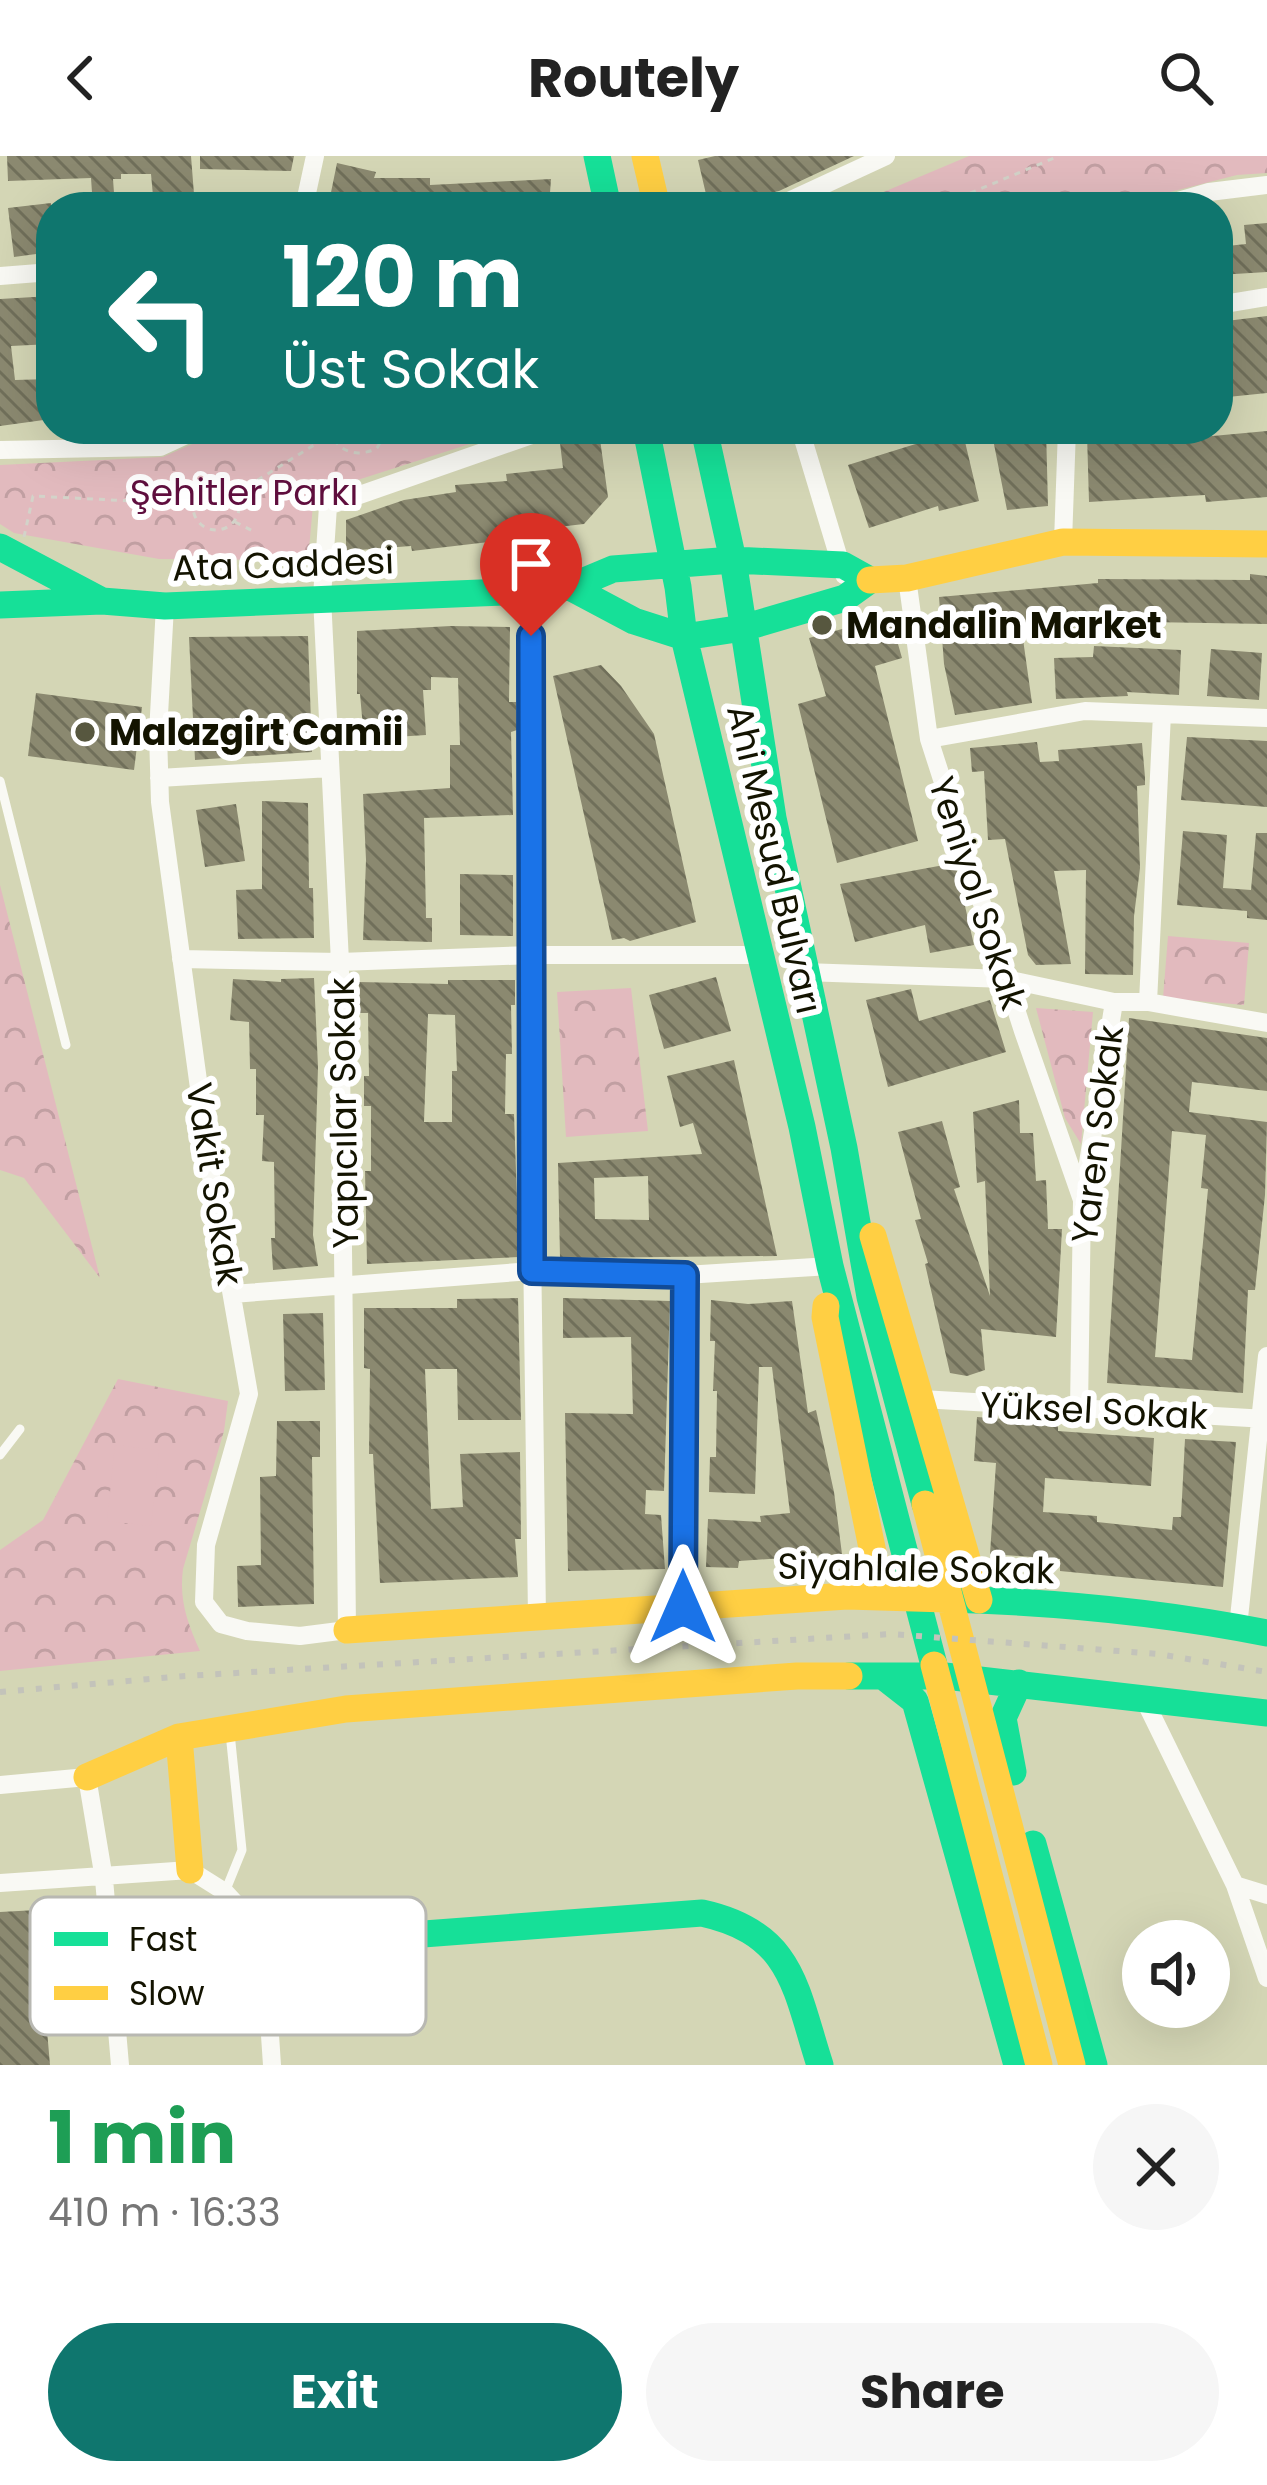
<!DOCTYPE html>
<html lang="en">
<head>
<meta charset="utf-8">
<style>
  :root { --surface:#fff; --page:#f6f6f6; --text:#222; --muted:#767676; --accent:#0f766e }
  body { margin:0; font-family:Poppins,sans-serif; background:var(--page); color:var(--text); height:100vh; display:flex; flex-direction:column; font-size:45px; white-space:nowrap }
  * { box-sizing:border-box; margin:0 }
  p { font-size:39px; color:var(--muted) }
  .icon { flex:none; width:66px; height:66px; fill:none; stroke:currentColor; stroke-width:2; stroke-linecap:round; stroke-linejoin:round }
  .map { position:relative; height:1909px; overflow:hidden }
  .drawer { display:flex; flex-direction:column; background:var(--surface); flex:1 }
  .drawer>* { flex:none }
  .banner { position:absolute; left:36px; top:36px; width:1197px; height:252px; border-radius:48px; box-shadow:0 12px 48px #0002; background:#0f766e; color:#fff; overflow:hidden }
  .tools { position:absolute; left:1122px; top:1764px; display:grid; gap:24px }
  .tools a { display:grid; place-items:center; width:108px; height:108px; border-radius:50%; background:var(--surface); box-shadow:0 12px 48px #0002; font-size:60px }
  .pin { position:absolute; display:grid; place-items:center; width:102px; height:102px; color:#fff; margin:-123px -51px; border-radius:50% 50% 50% 0; rotate:-45deg; box-shadow:0 0 12px #0007 }
  .pin .icon { rotate:45deg }
  .me { position:absolute; width:132px; margin:-66px; rotate:0deg; stroke-linejoin:round; filter:drop-shadow(0 0 9px #0008) }
  .turn { display:flex; align-items:center; gap:42px; height:252px; padding:0 48px; font-size:54px }
  .turn .icon { width:156px; height:156px; stroke-width:2.5 }
  .turn b { display:block; font-size:84px; line-height:102px }
  .round { display:grid; place-items:center; flex:none; width:126px; height:126px; border-radius:63px; background:var(--page) }
  .head { display:flex; align-items:center; justify-content:space-between; height:204px; padding:0 48px }
  h1 { font-size:72px; font-weight:700; line-height:90px; color:#1e9e55 }
  .button { display:flex; gap:24px; margin-top:auto; padding:24px 48px }
  .button a { flex:1; height:138px; border-radius:72px; background:var(--accent); color:#fff; font-size:48px; font-weight:700; line-height:138px; text-align:center }
  .button a+a { background:var(--page); color:var(--text) }
  header { display:flex; justify-content:space-between; align-items:center; height:156px; padding:0 48px; background:var(--surface); font-size:54px; font-weight:700 }
  .map>svg:first-child { display:block }
</style>
</head>
<body>
<header><svg class="icon" aria-label="back" viewBox="0 0 24 24"><path d="M15 5l-7 7 7 7"/></svg>Routely<svg class="icon" aria-label="search" viewBox="0 0 24 24"><circle cx="10" cy="10" r="6"/><path d="M15 15l6 6"/></svg></header>
<div class="map">
<svg width="1267" height="1909" viewBox="0 0 1267 1909">
  <defs>
    <pattern id="park-crowns" width="20" height="18" patternUnits="userSpaceOnUse" patternTransform="scale(3)"><rect width="20" height="18" fill="#e2babe"/><path d="M2 6a3 3 0 1 1 6 0M12 15a3 3 0 1 1 6 0" fill="none" stroke="#c19fa2"/></pattern>
    <pattern id="building-back-hatch" width="6" height="6" patternUnits="userSpaceOnUse" patternTransform="scale(3)"><rect width="6" height="6" fill="#8b8970"/><path d="M-1 5l2 2M0 0l6 6M5-1l2 2" fill="none" stroke="#706f5a"/></pattern>
  </defs>
  <rect width="100%" height="100%" fill="#d4d6b5"/>
  <path fill="url(#park-crowns)" d="M969,0H1267V17L1237,19L1111,51H848Z
    M226,273H516L314,338L308,404L159,403L14,377L0,368V309L163,301Z
    M0,729L100,1122L24,1022L0,1014Z
    M1168,780L1249,787L1244,849L1163,842Z
    M631,832L648,975L566,981L557,836Z
    M1036,852L1093,856L1081,988L1065,962Z
    M118,1223L228,1245L224,1275L183,1413C179,1444 187,1466 200,1495L0,1515V1394L43,1364Z"/>
  <path fill="#e2babe" d="M115,1289L159,1294L151,1370L107,1365Z"/>
  <path fill="url(#building-back-hatch)" fill-rule="evenodd" d="M7,0H191L195,51H154L151,18H121V23H113L115,51H93L91,22L8,25Z
    M200,0H294L291,15L200,13Z
    M715,0H854L779,35L709,51L698,4Z
    M337,7L376,16L374,22H430V29L551,23L549,51H328Z
    M51,47V96L14,101L8,52Z
    M1267,67V116L1218,119V91L1246,88L1244,69Z
    M51,140V188L11,190L15,224L51,223V263L0,270V143Z
    M1267,160V237L1218,242V166Z
    M952,273H962L979,345L939,355L938,350L869,372L848,309L922,286L920,281Z
    M991,273H1046L1048,350L1007,354Z
    M1179,274L1180,283L1267,275V341L1206,346L1205,339L1089,346L1087,278L1125,280Z
    M599,276L608,341L584,368L549,372L550,384L514,387V383L412,395L411,390L346,395V364L404,344L456,336L455,329L507,325L506,318L563,312L560,287Z
    M1250,418L1267,420V468L1088,465V470L1022,476L1032,547L955,559L944,508L939,441L1098,427V423L1250,424Z
    M890,460L902,502L875,510L918,685L837,707L798,548L826,540L809,482Z
    M451,470L510,471L509,546H516L517,574L511,576L513,659L424,662L426,762H432V786L363,784L366,704L363,638L450,632V589H460L458,522L431,521V534H423L426,579L364,583L360,538H357V475Z
    M308,480L312,596L195,604L189,481Z
    M1094,490L1181,494L1179,539L1127,536L1128,540L1056,543L1054,502L1093,501Z
    M1211,493L1262,497L1259,544L1207,540Z
    M601,509L621,530L654,578L696,766L630,785L624,782L612,784L553,520Z
    M36,537L142,551L134,614L28,600Z
    M1187,581L1267,585V651L1181,644Z
    M1037,586L1040,606L1059,605L1058,594L1142,587L1145,621V629L1137,630L1140,712L1134,760L1133,819L1085,818L1086,714L1054,715L1071,808L1036,809L1028,799L1005,683L988,684L984,615L972,616L970,592Z
    M262,645L308,647L309,732H313L314,782L238,783L236,734L262,733Z
    M236,648L245,705L205,711L196,654Z
    M1183,675L1227,679L1223,732L1251,734L1256,677H1267V764L1247,762V755L1177,749Z
    M955,707L974,789L930,797L925,769L855,786L840,728Z
    M460,718L513,719V780L460,779Z
    M716,821L731,875L664,893L649,839Z
    M314,822L318,911L313,1079L318,1110L273,1114L271,1082H275L274,1006L262,1005L264,959H256V913H250L249,866L230,864L233,823L281,826V823Z
    M448,824H515V849H511L512,898H506L505,958H514L519,1101L367,1108L365,1015H371V950H364V920H369L368,857H358L359,826L448,828ZM428,858L455,859L457,915H452V966H424Z
    M911,833L919,865L990,844L1006,896L888,931L866,844Z
    M1129,862L1267,882V935L1192,926L1189,956L1267,966L1265,1039L1255,1134H1248L1243,1237L1107,1227ZM1172,975L1206,979L1201,1032L1208,1033L1192,1204L1155,1201Z
    M734,904L777,1100L560,1102L558,1007L702,998L693,967L680,971L667,920ZM648,1020L649,1064L595,1063L594,1022Z
    M1019,944L1020,977H1033L1036,1025L1046,1024L1048,1073H1062L1056,1181L981,1173L985,1214L967,1220L950,1217L925,1108L928,1107L915,1064L921,1063L898,976L942,965L960,1031L954,1033L990,1140L985,1025L977,1027L973,956Z
    M518,1142L521,1264H458L457,1213H425L431,1353L463,1351L460,1298L520,1296L521,1383H515L518,1421L380,1427L373,1298H369L370,1213L364,1212V1152H457V1143Z
    M563,1142L670,1145L664,1335L646,1334L645,1358L661,1359L665,1413L568,1415L565,1257L633,1258L631,1181L563,1182Z
    M711,1144L748,1148L792,1145L808,1257L816,1254L834,1336L842,1398L739,1405L738,1412L706,1411L708,1363L761,1366L760,1360L790,1357L772,1211H759L755,1338L709,1336L710,1301H716L717,1235H713L715,1185H710Z
    M323,1157L325,1234L285,1235L283,1158Z
    M977,1261L1058,1267V1275L1154,1282L1151,1330L1045,1322L1043,1356L1097,1360V1366L1172,1374L1173,1361H1181L1185,1283L1236,1286L1223,1431L1060,1415V1403L990,1398L996,1307L974,1305Z
    M277,1265H320V1301H312L314,1448L238,1451L237,1410L261,1409L260,1321L276,1320Z
    M93,1751L101,1847L45,1851L50,1909H0V1756Z"/>
  <g fill="none" stroke-linecap="round" stroke-linejoin="round">
    <path stroke="#d3d3c9" stroke-width="3" stroke-dasharray="6 6" stroke-linecap="butt" d="M937,51L1059,0
      M329,273C336,295 356,303 377,292L388,273
      M193 351a23 23 0 1 1 46 0a23 23 0 1 1-46 0Z
      M237,337L330,279
      M235,366L255,376
      M24,381L33,340L193,348"/>
    <path stroke="#f9f9f4" stroke-width="9" d="M0,625L66,889
      M0,1299L20,1273
      M225,1736L242,1694L230,1577"/>
    <path stroke="#f9f9f4" stroke-width="18" d="M304,51L315,0
      M776,51L886,0
      M1158,51L1209,36L1267,29
      M0,120L51,116
      M1218,149L1267,141
      M800,273L844,419
      M0,294L160,291L199,273
      M1063,386L1067,273
      M907,422L929,583L1023,875L1082,1044
      M531,435L529,863L537,1461
      M165,450L158,577L160,646L211,1020L249,1238L206,1389L204,1446L221,1468L247,1475L300,1480L347,1474L340,806L322,441L328,350L549,273
      M929,583L1085,555L1267,562
      M159,622L330,612
      M181,803L340,806L532,799H760
      M804,816L1006,823L1114,846H1148L1267,867
      M1148,846L1162,558
      M232,1138L532,1115L685,1119L830,1110
      M921,1243L1267,1263
      M1079,1254L1082,1044L1114,846
      M683,1451L685,1119
      M1238,1471L1267,1200
      M1143,1541L1235,1729L1267,1822
      M0,1629L87,1621L104,1723L120,1909
      M0,1727L190,1714L225,1736L251,1764L264,1790L272,1909
      M1235,1729L1267,1739"/>
    <path stroke="#16e098" stroke-width="27" d="M597,0L608,51
      M646,273L678,431L684,481L802,971L830,1110L934,1509
      M704,273L733,404L773,662L844,992L870,1141L925,1348
      M0,391L102,445
      M570,431L634,465L684,481L743,472L845,442L870,424
      M0,449L102,445L165,450L531,435L570,431L613,413L733,404L843,409L870,424
      M947,1443C1055,1446 1161,1456 1267,1477
      M849,1520H945L1267,1557
      M883,1520L915,1545L1017,1909
      M1013,1616L1003,1562L1019,1527
      M1033,1688L1094,1909
      M264,1790L702,1757C793,1777 795,1832 820,1909"/>
    <path stroke="#ffcf43" stroke-width="27" d="M645,0L657,51
      M870,424L907,422L1063,386L1267,388
      M873,1080L979,1444
      M826,1150L825,1161L882,1441
      M925,1348L1072,1909
      M347,1474L847,1440L947,1443
      M934,1509L1039,1909
      M179,1581L190,1714
      M87,1621L179,1581L346,1553L797,1520H849"/>
    <path stroke="#c3c3ba" stroke-width="6" stroke-dasharray="6 12" stroke-linecap="butt" d="M0,1536L185,1520L891,1478L1158,1498L1267,1516"/>
  </g>
  <g fill="none" stroke-linecap="round" stroke-linejoin="round">
    <defs>
      <path id="route" d="M531,480L532,1115L685,1119L683,1451"/>
    </defs>
    <use href="#route" stroke="#114b97" stroke-width="30"/>
    <use href="#route" stroke="#1a73e8" stroke-width="21"/>
  </g>
  <g fill="#57573f" stroke="#fff" stroke-width="4.5">
    <circle cx="822" cy="469" r="12"/>
    <circle cx="85" cy="576" r="12"/>
  </g>
  <g text-anchor="middle" stroke-width="12" stroke-linejoin="round" paint-order="stroke">
    <g font-size="36" fill="#5f0e3e" stroke="#fff">
      <text x="244" y="349">Şehitler Parkı</text>
    </g>
    <g font-size="36" fill="#131300" stroke="#fff">
      <text transform="translate(283 408) rotate(-2)" y="13">Ata Caddesi</text>
      <text transform="translate(775 703) rotate(77)" y="13">Ahi Mesud Bulvarı</text>
      <text transform="translate(978 737) rotate(72)" y="13">Yeniyol Sokak</text>
      <text transform="translate(343 957) rotate(-91)" y="13">Yapıcılar Sokak</text>
      <text transform="translate(1097 978) rotate(-83)" y="13">Yaren Sokak</text>
      <text transform="translate(215 1028) rotate(81)" y="13">Vakit Sokak</text>
      <text transform="translate(1094 1254) rotate(3)" y="13">Yüksel Sokak</text>
      <text transform="translate(916 1412) rotate(1)" y="13">Siyahlale Sokak</text>
    </g>
    <g font-size="36" font-weight="bold" fill="#131300" stroke="#fff" text-anchor="start">
      <text x="846" y="482">Mandalin Market</text>
      <text x="109" y="589">Malazgirt Camii</text>
    </g>
  </g>
  <rect x="30" y="1741" width="396" height="138" rx="18" fill="#fff" stroke="#b8b8b2" stroke-width="3"/>
  <rect x="54" y="1776" width="54" height="14" fill="#16e098"/>
  <rect x="54" y="1830" width="54" height="14" fill="#ffcf43"/>
  <g font-size="33" fill="#131300">
    <text x="129" y="1795">Fast</text>
    <text x="129" y="1849">Slow</text>
  </g>
</svg>
<div class="tools">
<a><svg class="icon" aria-label="sound" viewBox="0 0 24 24"><path d="M4 9h4l5-4v14l-5-4H4zM17 9q2 3 0 6"/></svg></a>
</div>
<div class="pin" style="left:531px;top:480px;background:#d93025"><svg class="icon" aria-label="arrive" viewBox="0 0 24 24"><path d="M6 21V4h12l-3 4 3 4H6"/></svg></div>
<svg class="me" style="left:683px;top:1451px" viewBox="-20 -20 40 40"><path d="M0-17L14 15 0 8-14 15z" fill="#1a73e8" stroke="#fff" stroke-width="4"/></svg>
<div class="banner">
<div class="turn"><svg class="icon" aria-label="left" viewBox="0 0 24 24"><path d="M17 20v-9H6M10 6l-5 5 5 5"/></svg><div><b>120 m</b>Üst Sokak</div></div>
</div>
</div>
<section class="drawer">
<div class="head"><div><h1>1 min</h1><p>410 m · 16:33</p></div><a class="round"><svg class="icon" aria-label="close" viewBox="0 0 24 24"><path d="M6 6l12 12M18 6L6 18"/></svg></a></div>
<div class="button"><a>Exit</a><a>Share</a></div>
</section>
</body>
</html>
